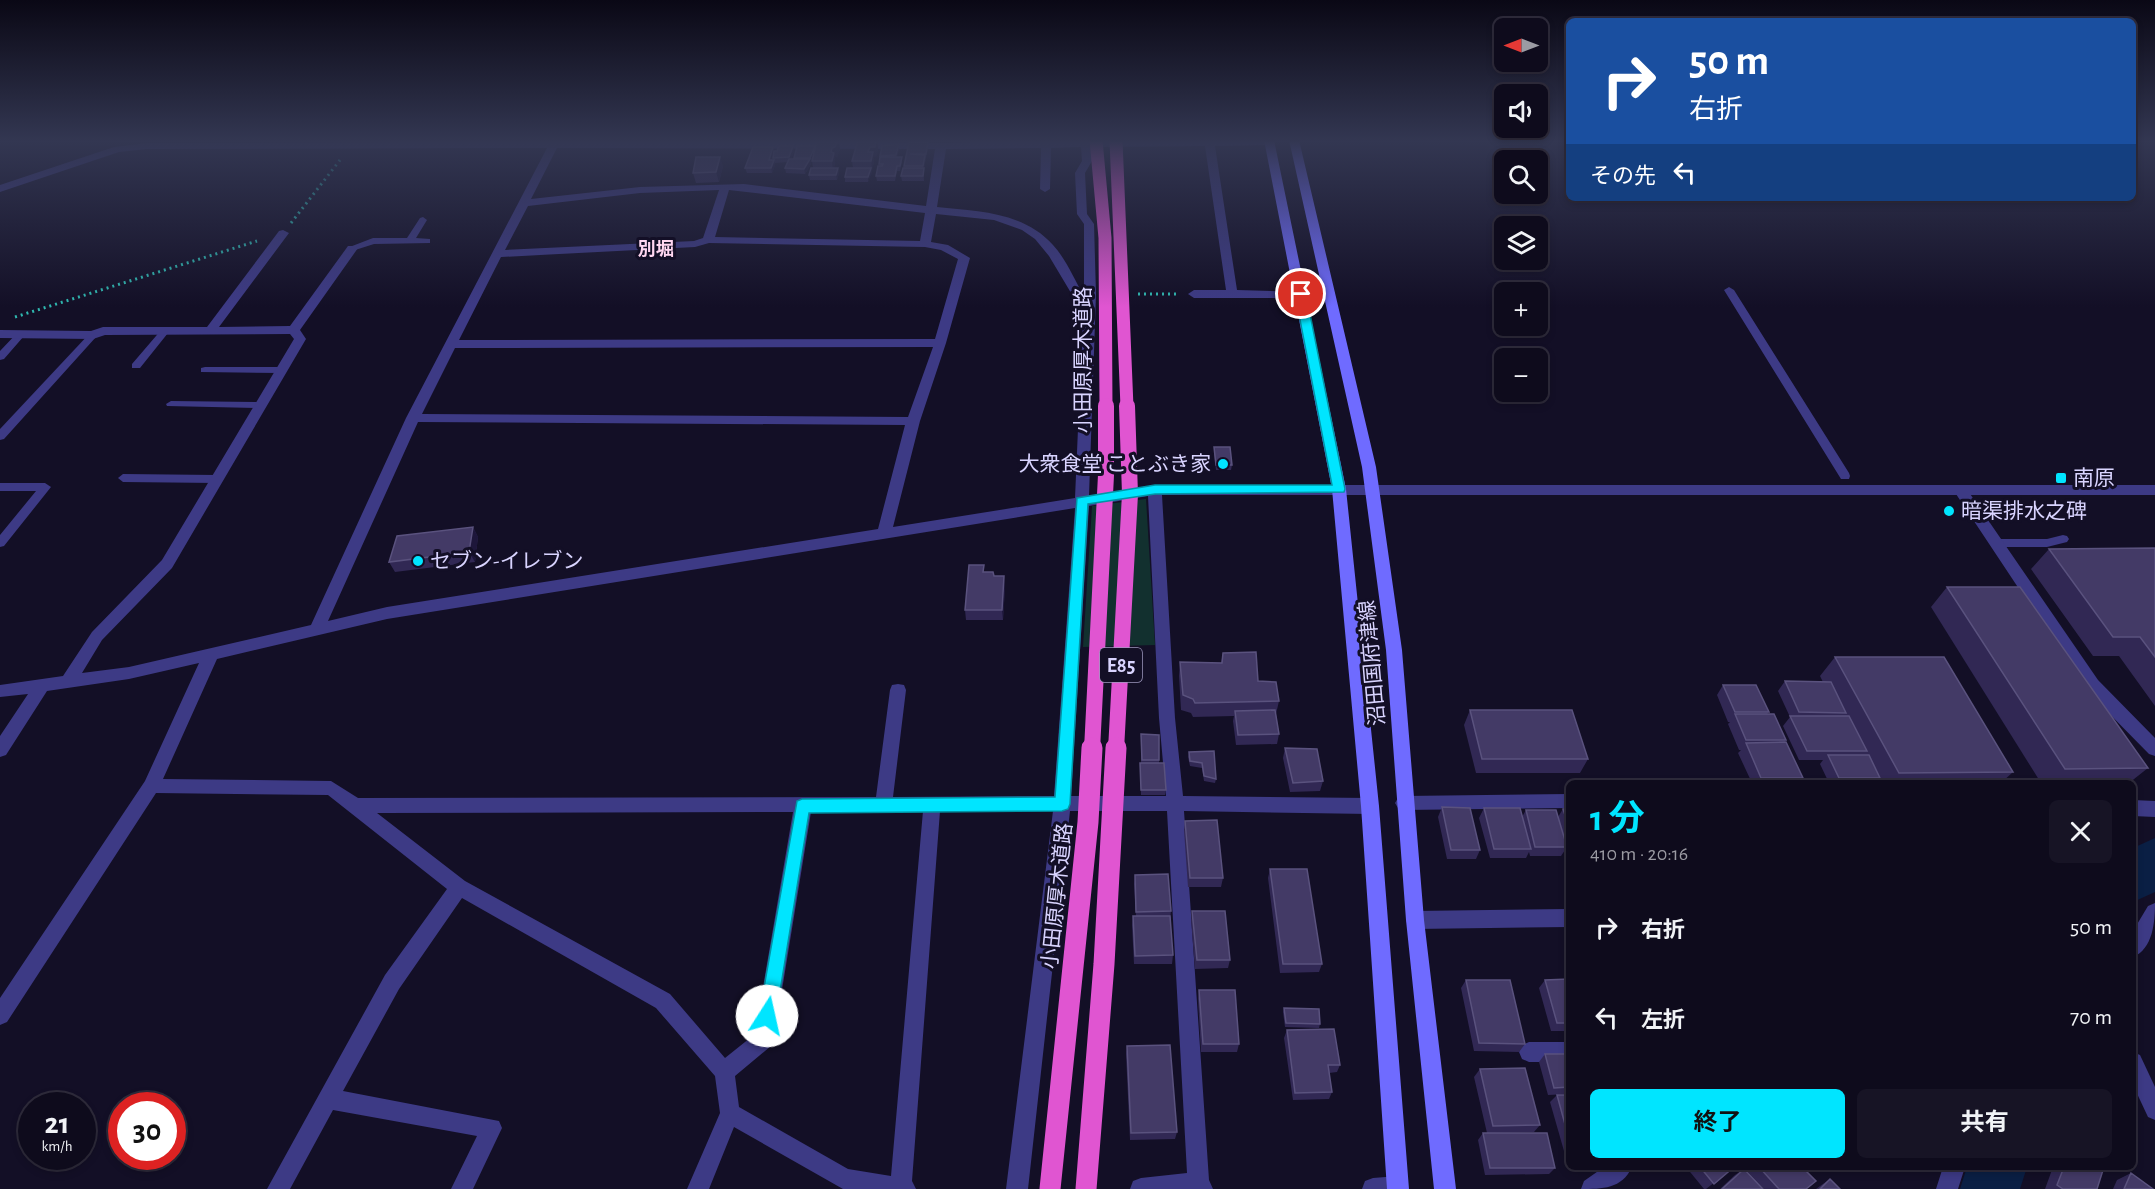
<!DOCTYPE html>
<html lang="ja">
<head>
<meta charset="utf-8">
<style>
  :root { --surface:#0e0b1c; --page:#171425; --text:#f1f3f6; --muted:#9b9ba3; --line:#2e2b3b; --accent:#00e5ff }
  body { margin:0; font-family:"Alegreya Sans","Noto Sans JP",sans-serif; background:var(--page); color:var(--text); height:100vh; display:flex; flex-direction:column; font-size:22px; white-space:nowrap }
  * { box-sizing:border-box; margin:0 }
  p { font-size:20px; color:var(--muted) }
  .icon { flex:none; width:33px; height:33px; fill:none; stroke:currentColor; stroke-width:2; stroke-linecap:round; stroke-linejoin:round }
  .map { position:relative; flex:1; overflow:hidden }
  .details { position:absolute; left:1566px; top:780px; width:570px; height:390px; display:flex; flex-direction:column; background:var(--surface); border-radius:9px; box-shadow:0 3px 9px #0003,0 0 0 2px var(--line) }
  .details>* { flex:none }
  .hud { position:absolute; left:1566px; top:18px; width:570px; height:183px; border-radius:9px; box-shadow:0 3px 9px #0003,0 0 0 2px var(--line); background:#1a4fa0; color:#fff; overflow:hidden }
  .needle { width:39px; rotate:270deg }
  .controls { position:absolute; left:1494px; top:18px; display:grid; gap:12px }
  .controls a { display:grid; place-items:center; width:54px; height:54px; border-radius:9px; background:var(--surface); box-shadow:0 3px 9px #0003,0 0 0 2px var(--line); font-size:30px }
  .speed { position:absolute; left:18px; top:1092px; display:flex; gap:12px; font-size:30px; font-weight:700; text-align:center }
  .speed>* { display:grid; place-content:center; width:78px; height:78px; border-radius:50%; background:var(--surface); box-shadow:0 3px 9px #0003,0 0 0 2px var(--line); line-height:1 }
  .speed small { font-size:15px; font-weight:400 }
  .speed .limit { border:9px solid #d22; background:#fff; color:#111 }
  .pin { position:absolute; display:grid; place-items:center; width:51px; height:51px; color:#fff; margin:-26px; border:3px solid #fff; border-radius:50%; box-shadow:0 2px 6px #0007 }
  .me { position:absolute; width:66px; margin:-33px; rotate:10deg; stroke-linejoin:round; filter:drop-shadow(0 0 4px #0008) }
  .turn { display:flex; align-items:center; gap:21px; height:126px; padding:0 24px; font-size:27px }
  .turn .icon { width:78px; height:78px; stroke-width:2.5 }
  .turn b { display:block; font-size:42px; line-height:51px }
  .then { display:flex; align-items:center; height:57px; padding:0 24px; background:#0003; gap:12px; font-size:22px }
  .round { display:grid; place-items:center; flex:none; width:63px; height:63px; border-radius:9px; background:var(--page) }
  .headline { display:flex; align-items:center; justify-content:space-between; height:102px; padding:0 24px }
  h1 { font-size:36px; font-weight:700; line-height:45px; color:var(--accent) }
  .cta { display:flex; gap:12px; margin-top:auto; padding:12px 24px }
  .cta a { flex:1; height:69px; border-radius:9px; background:var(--accent); color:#111; font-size:24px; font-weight:700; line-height:69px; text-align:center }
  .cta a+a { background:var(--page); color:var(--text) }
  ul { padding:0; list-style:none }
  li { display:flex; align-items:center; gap:18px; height:90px; padding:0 24px }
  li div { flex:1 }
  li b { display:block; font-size:22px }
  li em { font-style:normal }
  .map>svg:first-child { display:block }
</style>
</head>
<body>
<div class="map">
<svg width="2155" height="1189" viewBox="0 0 2155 1189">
  <rect width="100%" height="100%" fill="#130f26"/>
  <path fill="#12302f" d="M1146,499L1155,645L1083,647L1092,506Z"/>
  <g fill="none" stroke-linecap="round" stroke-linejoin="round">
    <path fill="#0a1f44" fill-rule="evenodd" d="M2155,838V892L2133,902V848Z
      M1967,1167H2027L2020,1189H1960Z"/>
    <path stroke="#2fb8b0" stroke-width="3" stroke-dasharray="2 4" stroke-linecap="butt" d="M291,223L340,160
      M1138,294H1179
      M15,317L257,241"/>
    <path fill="#3d3a85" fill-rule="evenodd" d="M423,217L427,220L416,238L430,239V243L374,244L352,251L347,248L373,238H407L420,218Z
      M1729,287L1734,290L1849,473L1850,476L1849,479H1841L1724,290Z
      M165,328L168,329V333L140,368H132V364L162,329Z
      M21,331L24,332V336L4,359L0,360V351L18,332Z
      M93,332L96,333V337L4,439L0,440V429L90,333Z
      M205,367H281L286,370L281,373L201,372V368Z
      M171,401L260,402L265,405L260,408L167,406L166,404Z
      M123,474L217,475L223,479L217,483L123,482L118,478Z
      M0,483H45L51,487L4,546L0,547V535L36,491H0Z
      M2063,535L2067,536L2069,539L2067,542L2047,547H1997L1991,543L1997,539H2047Z"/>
    <path fill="#3d3a85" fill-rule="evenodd" d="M551,140H561L560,142L690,140L941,143L1080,140L1275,142L1270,145L1215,146L1237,290L1305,292L1307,294L1301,298H1194L1188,294L1194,290H1226L1205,146L1091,147L1092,161L1085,173L1087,214L1094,224L1096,294L1089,496L1155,485H1373L1380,490L1373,495H1162L1175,718L1183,796L1370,798L1376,801L1379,806L1376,811L1370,814L1184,811L1209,1180L1213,1189H1130L1133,1181L1141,1178L1187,1173L1167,811H1070L1028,1189H1006L1053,811H940L912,1181L916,1189H843L734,1127L709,1189H687L720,1113L715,1076L656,1008L462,898L399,989L343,1091L499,1121L502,1128L473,1189H451L477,1136L333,1110L290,1189H267L385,975L447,889L328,795L156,793L7,1022L0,1025V998L145,781L199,663L129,679L47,691L6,755L0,757V736L28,694L0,697V685L63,676L92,632L162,560L294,339L290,334L105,335L93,339L0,338V330L91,331L103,327H207L279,231L283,230L289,233L219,327L290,326L348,246H356L358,248L300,330L306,339L172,568L102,640L82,673L129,667L311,625L406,418L547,148L147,149L119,152L0,192V185L114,147L147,143L550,142ZM1081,147L1082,161L1075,173L1077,214L1084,224V296C1074,279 1066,259 1053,245C1024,212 977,211 937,207L946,149L1041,148L1040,189L1045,192L1050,189L1051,148ZM557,148L935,149L926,206L744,184L640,187L531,199ZM719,190L703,238L694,241L505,250L528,206L640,193ZM729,190L925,213L920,241L715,237ZM936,214L994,220L1022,230L1035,239L1049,256L1083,313L1075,498L893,527L920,421L946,343L970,258L948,245L931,242ZM709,243L925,247L941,250L958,259L935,339L459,340L501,257L695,247ZM933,347L908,417L422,414L455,348ZM418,422L905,425L878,529L387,607L328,621ZM1148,496L1159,718L1166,796H1071L1089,506ZM1075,508L1054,796L893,797L906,690L904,685L898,684L892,685L890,690L876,797L358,798L331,781L163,779L217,659L387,619ZM923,811L891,1176L848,1169L739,1107L735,1076L771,1046L774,1039L811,812ZM793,812L755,1034L725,1058L670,994L465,881L377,813Z
      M1961,486L1966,488L2098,680L2155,738V756L2149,754L2086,690L1956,494L1954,491Z
      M1569,794V808L1404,810L1398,808L1395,803L1398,798L1404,796Z
      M2133,800L2155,801V817L2133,816Z
      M2155,903C2155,922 2153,949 2133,957V931L2148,906Z
      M1569,909V927L1415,929L1408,926L1406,920L1408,914L1415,911Z
      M1529,1042H1569V1062H1529L1522,1059L1519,1052L1522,1045Z
      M2133,1052L2140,1055L2155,1087V1120L2148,1117L2133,1085Z
      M1604,1167H1632C1622,1189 1602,1189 1581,1189L1584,1181Z
      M1943,1167H1965L1958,1189H1936Z
      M1398,1176L1406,1179L1408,1189H1362L1365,1181L1373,1178Z"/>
    <path fill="#3d3a85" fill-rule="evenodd" d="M1373,485H2155V495H1373L1366,490Z"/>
    <path fill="#6f6bff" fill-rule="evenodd" d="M1264,140H1274L1346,489L1379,806L1409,1189H1387L1361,806L1332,489Z
      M1289,140H1299L1376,467L1402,650L1424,920L1456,1189H1434L1406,920L1386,650L1362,467Z"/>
    <path stroke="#e055d1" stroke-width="13" d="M1096,140L1105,238L1106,407
      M1116,140L1127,407"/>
    <path stroke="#e055d1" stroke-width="16" d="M1092,750L1106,475V406
      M1116,750L1130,494L1127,406"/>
    <path stroke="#e055d1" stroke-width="21" d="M1050,1189L1088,822L1092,748
      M1086,1189L1104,964L1116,748"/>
  </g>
  <path fill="#312854" d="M737,140H761L760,142L738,141Z
    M817,140H839L840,149L837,157H835V163L834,168H838L839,173L837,180H810L809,175L813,168L812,161L813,157L810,163L811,164L805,174L786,173L785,168L787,162L775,163V165L772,173H747L745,168L773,147L774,152L772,160H773V158L794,151L791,159H794V158L815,146V148Z
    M877,140L878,149L876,157H873L874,162L868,182H845V177L853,168L852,161Z
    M928,142V147L924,168V181H902L901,176L904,166Z
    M899,149L897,157L902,162L900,171H897L895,181H877L876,176L879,166L880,156Z
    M723,166L719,182L696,183L693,173Z
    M1214,447L1232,465L1231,470H1216L1214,452Z
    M473,527L478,537L475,562L395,572L389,562Z
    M2155,548V706L2119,656H2093L2031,569L2049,549Z
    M984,572L994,576L1005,587L1003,620H966L965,610Z
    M1947,587L2148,768L2129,783H2041L1931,607Z
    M1223,653L1258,681L1279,701L1276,714L1279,734L1277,744L1236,745L1233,721L1234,716L1193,717L1191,713L1181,710L1179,676L1180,662L1221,663Z
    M1835,657L2013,772L2001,783H1877L1876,782L1875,783H1829L1820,764L1823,760H1799L1783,726L1790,717L1778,691L1785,681L1823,682L1820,676Z
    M1723,685L1769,712L1767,714L1786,740L1784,743L1803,778L1798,783H1752L1738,753L1741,750H1739L1728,724L1730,722H1728L1717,695Z
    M1470,710L1588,759L1580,773H1476L1464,725Z
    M1159,735V763L1166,790L1165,795H1141L1140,767V763H1141V739Z
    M1285,748L1323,781L1320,791L1290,792L1283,758Z
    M1214,751L1216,779L1215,783L1204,781L1202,768L1190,766L1188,757L1189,752Z
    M1442,807L1480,850L1476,859H1447L1438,817Z
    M1484,808L1522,817L1526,810L1558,817L1563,809L1569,808V854L1565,842L1567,847L1561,856H1530L1529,852L1526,858H1490L1479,818Z
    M1185,821L1223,878L1221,887H1188L1184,830Z
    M1270,869L1322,964L1319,972L1280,973L1268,878Z
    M1135,875L1171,911L1170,920L1173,955L1172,964H1134L1132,925L1133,916H1136L1134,884Z
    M1192,911L1230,960L1228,968L1195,969L1191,920Z
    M1569,979V1031H1551L1539,988L1545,980Z
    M1466,980L1525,1044L1519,1052L1474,1051L1461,988Z
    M1199,990L1239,1044L1237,1052H1201L1198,999Z
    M1284,1008L1320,1024L1319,1028L1285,1027L1283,1012Z
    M1287,1030L1340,1065L1337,1072L1329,1073L1332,1092L1329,1099L1293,1100L1284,1038Z
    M1127,1046L1177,1132L1175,1139L1130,1140L1126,1054Z
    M1545,1054H1569V1094L1548,1095L1539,1062Z
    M1480,1069L1540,1125L1534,1132L1487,1133L1474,1077Z
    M1557,1095H1569V1158H1566L1550,1102Z
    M1483,1133L1555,1168L1549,1174L1485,1175L1478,1140Z
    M1686,1167H1734L1706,1189H1704Z
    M1749,1167H1802L1806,1189H1764L1746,1170Z
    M2053,1167H2104L2097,1189H2045Z
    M1744,1169L1763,1189H1720L1735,1175Z
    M2131,1173L2153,1189H2113L2117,1180Z
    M1830,1179L1840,1189H1816L1820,1186Z"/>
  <path fill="#1d163a" d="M838,140L840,149L837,157H835V163L833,171L831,152L832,148Z
    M877,140L878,149L876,157H873L874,162L872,171L871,157L869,162L868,152L870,147Z
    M928,142V147L926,159V154Z
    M899,144V149L896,160V155Z
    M793,146L794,151L790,162L789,157Z
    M815,146L816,151L810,163L811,164L805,174L804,169L810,159V158Z
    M773,147L774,152L770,165L769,160Z
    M925,155V160L924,168V181L923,166Z
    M720,157L723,166L719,182L716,172Z
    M774,160L775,165L772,173L771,168Z
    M838,168L839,173L837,180L836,175Z
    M871,168L872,173L868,182V177Z
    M473,527L478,537L475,562L469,552Z
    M1004,576L1005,587L1003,620L1002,610Z"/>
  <path fill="#433a66" stroke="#5a527e" stroke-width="1.5" d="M817,140H838L835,147L832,148L831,152L834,153L832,161H812Z
    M858,140H876L875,147H870L868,152H873L871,161H852Z
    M909,142H928L926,154H910L925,155L923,166H904Z
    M899,144L896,155L880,156L882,146Z
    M779,146H793L789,157L773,158L774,151H777Z
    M797,146H815L810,158H794Z
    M753,147H773L769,160H774L771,168H745Z
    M696,157H720L716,172L693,173Z
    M880,157H902L900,166H897L895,176H876L878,166H882L883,164H879Z
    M789,159H810L804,169L785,168Z
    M811,168H838L836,175H809Z
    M847,168H871L868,177H845Z
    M903,168H924L923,176H901Z
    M1214,447H1230L1232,465H1216Z
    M473,527L469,552L389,562L397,536Z
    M2155,548V657L2140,637H2113L2049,549Z
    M969,565H984L983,572H993L994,576H1004L1002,610H965Z
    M1947,587H2020L2148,768L2065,769Z
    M1256,652L1258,681L1276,682L1279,701L1195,703L1193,699L1183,695L1180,662L1222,663L1223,653Z
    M1835,657H1944L2013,772L1899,773Z
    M1785,681L1831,682L1846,713L1799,712Z
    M1723,685H1756L1769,712H1735Z
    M1275,710L1279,734L1238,735L1235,711Z
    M1470,710H1572L1588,759H1482Z
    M1735,714H1774L1786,740H1746Z
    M1790,716H1849L1867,751H1807Z
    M1141,734L1159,735V760H1142Z
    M1786,742L1803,778H1761L1746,743Z
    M1285,748L1317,749L1323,781L1293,783Z
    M1214,751L1216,779L1204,776L1202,763L1190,761L1189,752Z
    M1828,755H1869L1880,778H1839Z
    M1140,763H1164L1166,790H1141Z
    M1442,807L1470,808L1480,850H1451Z
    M1484,808H1520L1531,849H1494Z
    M1569,808V827L1563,809Z
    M1526,810H1556L1567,847H1535Z
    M1217,820L1223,878H1190L1185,821Z
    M1270,869H1307L1322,964H1283Z
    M1168,874L1171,911L1136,912L1135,875Z
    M1192,911H1225L1230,960H1197Z
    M1133,916H1170L1173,955L1135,956Z
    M1569,979V1023H1557L1545,980Z
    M1466,980H1510L1525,1044L1479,1043Z
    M1199,990H1235L1239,1044H1203Z
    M1284,1008L1319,1009L1320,1024L1286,1023Z
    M1334,1029L1340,1065H1328L1332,1092L1295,1093L1287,1030Z
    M1170,1045L1177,1132L1131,1133L1127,1046Z
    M1545,1054H1569V1087L1554,1088Z
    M1525,1068L1540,1125L1493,1126L1480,1069Z
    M1557,1095H1569V1139Z
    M1483,1133H1547L1555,1168H1490Z
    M1700,1167H1734L1714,1184Z
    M1759,1167H1802L1816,1181L1806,1189H1779Z
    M2064,1167H2104L2097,1189H2063L2057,1185Z
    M1744,1169L1763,1189H1722Z
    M2131,1173L2153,1189H2124Z
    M1830,1179L1840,1189H1820Z"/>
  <linearGradient id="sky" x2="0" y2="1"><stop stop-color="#0a0815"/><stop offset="0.46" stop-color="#333752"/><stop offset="1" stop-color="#333752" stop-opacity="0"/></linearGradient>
  <rect width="2155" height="307" fill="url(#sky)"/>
  <path fill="#00e5ff" stroke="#0095a6" stroke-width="1.5" d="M1301,291L1306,294L1345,489L1344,492L1155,494L1088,504L1070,804L1068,809L1062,811L809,813L776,1016L774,1022L767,1024L761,1022L759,1016L797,801L802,799L1055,797L1077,498L1155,485H1332L1295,294Z"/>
  <g fill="#00e5ff" stroke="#130f26" stroke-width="2">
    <circle cx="1223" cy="464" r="6"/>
    <rect x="2055" y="472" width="12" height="12" rx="3"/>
    <circle cx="1949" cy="511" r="6"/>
    <circle cx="418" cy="561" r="6"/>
  </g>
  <g text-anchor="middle" stroke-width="6" stroke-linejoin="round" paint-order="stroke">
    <g font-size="18" font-weight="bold" fill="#ffd6f0" stroke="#130f26">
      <text x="656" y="255">別堀</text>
    </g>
    <rect fill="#130f26" stroke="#9e99be" stroke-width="1.5" x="1100" y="648" width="42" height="34" rx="4.5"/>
    <g font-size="20" font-weight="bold" fill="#d9d4ff">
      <text x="1121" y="672">E85</text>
    </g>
    <g font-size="21" fill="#d9d4ff" stroke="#130f26">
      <text transform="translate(1083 360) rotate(-90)" y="7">小田原厚木道路</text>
      <text transform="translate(1372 663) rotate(-95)" y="7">沼田国府津線</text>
      <text transform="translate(1057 896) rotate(-84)" y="7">小田原厚木道路</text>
    </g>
    <g font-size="21" fill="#d9d4ff" stroke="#130f26" text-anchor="start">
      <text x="1211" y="471" text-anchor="end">大衆食堂 ことぶき家</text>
      <text x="2073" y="485">南原</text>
      <text x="1961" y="518">暗渠排水之碑</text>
      <text x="430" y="568">セブン-イレブン</text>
    </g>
  </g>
</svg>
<div class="controls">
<a><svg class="needle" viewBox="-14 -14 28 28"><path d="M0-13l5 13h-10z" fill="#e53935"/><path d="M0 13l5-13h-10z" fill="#9b9ba3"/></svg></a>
<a><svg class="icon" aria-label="sound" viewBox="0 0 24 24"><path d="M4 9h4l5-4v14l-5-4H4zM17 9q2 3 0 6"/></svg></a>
<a><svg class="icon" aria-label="search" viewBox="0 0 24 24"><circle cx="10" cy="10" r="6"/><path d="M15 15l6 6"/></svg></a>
<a><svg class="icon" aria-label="layers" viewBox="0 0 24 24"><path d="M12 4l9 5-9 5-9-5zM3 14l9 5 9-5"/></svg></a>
<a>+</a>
<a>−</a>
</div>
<div class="speed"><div>21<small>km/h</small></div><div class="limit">30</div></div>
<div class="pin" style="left:1301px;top:294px;background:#d93025"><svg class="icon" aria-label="arrive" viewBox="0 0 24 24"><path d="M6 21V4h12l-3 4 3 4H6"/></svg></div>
<svg class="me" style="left:767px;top:1016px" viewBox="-20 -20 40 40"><circle r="19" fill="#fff"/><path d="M0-13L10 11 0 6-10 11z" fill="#00e5ff"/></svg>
<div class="hud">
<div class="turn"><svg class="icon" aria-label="right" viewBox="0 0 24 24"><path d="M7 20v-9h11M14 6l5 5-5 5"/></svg><div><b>50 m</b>右折</div></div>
<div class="then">その先<svg class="icon" aria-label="left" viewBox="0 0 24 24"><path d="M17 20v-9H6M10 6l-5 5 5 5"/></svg></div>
</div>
<section class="details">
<div class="headline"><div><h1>1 分</h1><p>410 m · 20:16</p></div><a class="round"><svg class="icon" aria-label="close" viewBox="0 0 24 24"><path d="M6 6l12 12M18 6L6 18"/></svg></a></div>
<ul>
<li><svg class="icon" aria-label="right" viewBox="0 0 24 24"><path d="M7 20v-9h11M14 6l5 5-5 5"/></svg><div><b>右折</b></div><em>50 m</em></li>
<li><svg class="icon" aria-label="left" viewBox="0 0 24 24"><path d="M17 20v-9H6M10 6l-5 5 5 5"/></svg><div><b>左折</b></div><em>70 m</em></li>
</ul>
<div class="cta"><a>終了</a><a>共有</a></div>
</section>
</div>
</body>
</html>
